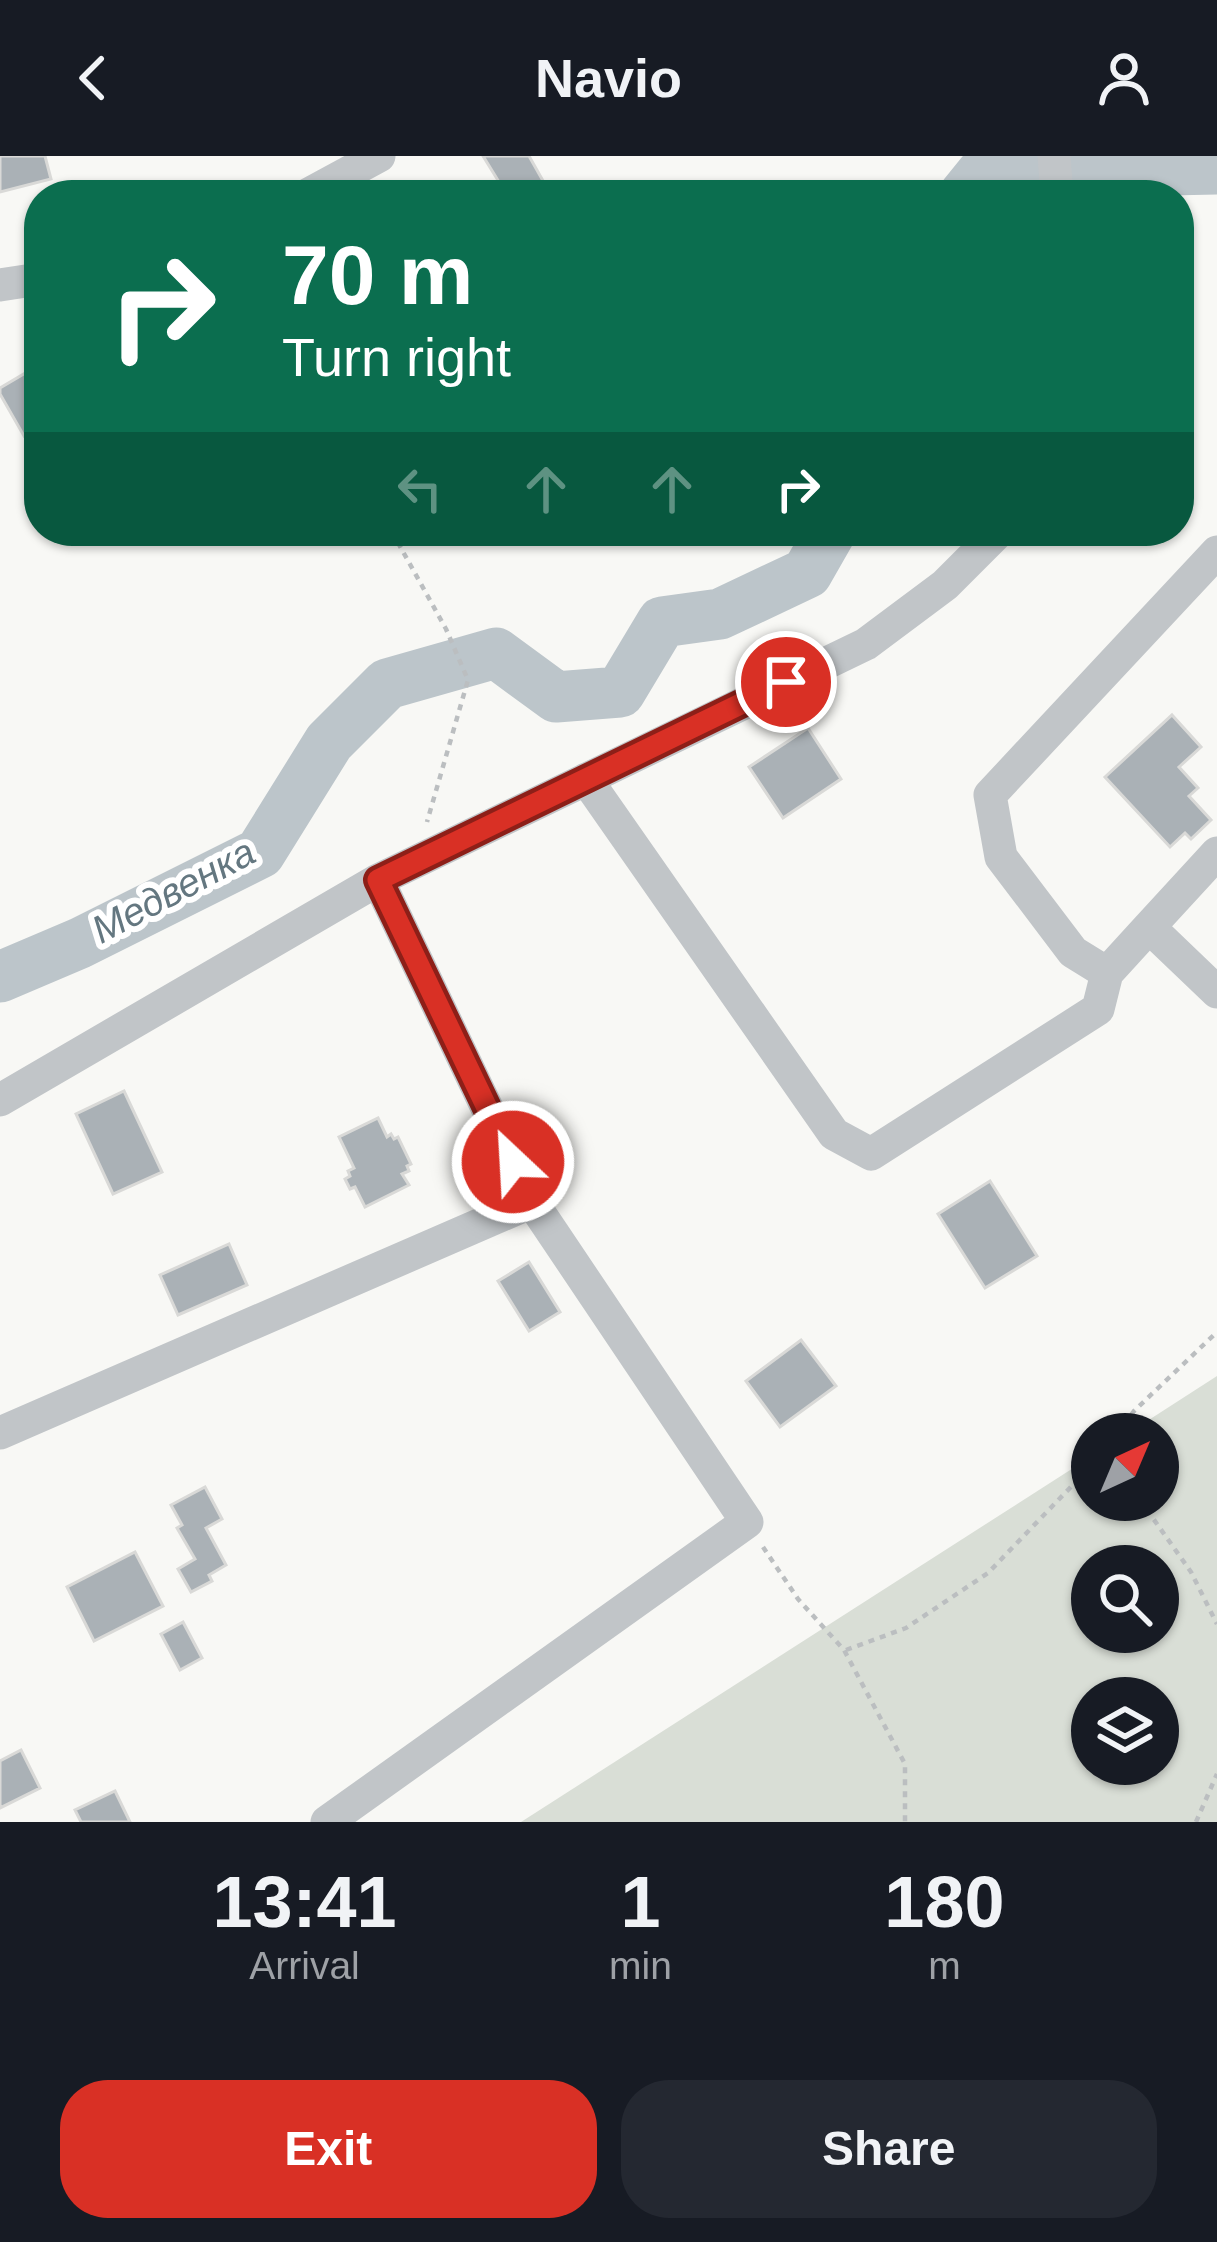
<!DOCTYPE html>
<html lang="en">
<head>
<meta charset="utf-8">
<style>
  :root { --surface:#171b24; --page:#242831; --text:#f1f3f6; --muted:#9ea1a6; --accent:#d93025 }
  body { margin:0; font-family:Arial,sans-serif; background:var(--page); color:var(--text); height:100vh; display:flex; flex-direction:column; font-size:45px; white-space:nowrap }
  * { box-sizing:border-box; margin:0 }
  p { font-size:39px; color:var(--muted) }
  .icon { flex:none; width:66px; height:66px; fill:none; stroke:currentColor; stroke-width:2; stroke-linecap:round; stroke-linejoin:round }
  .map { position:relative; height:1666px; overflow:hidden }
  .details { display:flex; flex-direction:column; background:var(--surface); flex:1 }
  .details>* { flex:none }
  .guide { position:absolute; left:24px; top:24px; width:1170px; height:366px; border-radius:48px; box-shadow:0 3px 9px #0004; background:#0b6e4f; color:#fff; overflow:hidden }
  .needle { width:78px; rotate:44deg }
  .fabs { position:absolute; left:1071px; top:1257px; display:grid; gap:24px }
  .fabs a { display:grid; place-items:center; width:108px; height:108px; border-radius:50%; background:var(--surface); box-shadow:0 3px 9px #0004; font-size:60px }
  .pin { position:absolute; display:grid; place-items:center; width:102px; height:102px; color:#fff; margin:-51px; border:6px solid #fff; border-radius:50%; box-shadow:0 3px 12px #0007 }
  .me { position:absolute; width:132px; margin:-66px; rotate:335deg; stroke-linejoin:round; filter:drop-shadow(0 0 9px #0008) }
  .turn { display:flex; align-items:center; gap:42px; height:252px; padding:0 60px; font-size:54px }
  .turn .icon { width:156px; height:156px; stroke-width:2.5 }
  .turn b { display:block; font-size:84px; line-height:102px }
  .lanes { display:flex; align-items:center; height:114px; padding:0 60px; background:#0003; justify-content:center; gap:60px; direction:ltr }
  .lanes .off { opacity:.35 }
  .eta { display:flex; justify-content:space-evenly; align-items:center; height:204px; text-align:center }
  .eta b { font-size:72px; font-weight:800; line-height:84px }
  .button { display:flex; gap:24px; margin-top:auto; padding:24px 60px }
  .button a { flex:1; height:138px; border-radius:48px; background:var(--accent); color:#fff; font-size:48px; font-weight:800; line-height:138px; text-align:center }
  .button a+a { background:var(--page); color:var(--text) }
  header { display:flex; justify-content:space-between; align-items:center; height:156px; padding:0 60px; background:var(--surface); font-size:54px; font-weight:800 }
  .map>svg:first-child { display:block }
</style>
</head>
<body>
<header><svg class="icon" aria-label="back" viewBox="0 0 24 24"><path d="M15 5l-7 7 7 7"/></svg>Navio<svg class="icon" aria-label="person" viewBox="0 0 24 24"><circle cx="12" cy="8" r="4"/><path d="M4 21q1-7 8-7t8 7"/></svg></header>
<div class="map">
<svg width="1217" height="1666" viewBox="0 0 1217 1666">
  <rect width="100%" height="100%" fill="#f8f8f5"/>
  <path fill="#d9ded6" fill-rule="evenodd" d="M1217,1220V1666H521L1092,1300V1344H1158V1278H1127ZM1092,1410H1158V1476H1092ZM1092,1542H1158V1608H1092Z"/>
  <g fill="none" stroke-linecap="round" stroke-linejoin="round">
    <path stroke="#bcc5ca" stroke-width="51" d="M964,39L981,18L1217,13
      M0,821L80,787L260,697L329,586L387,528L496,497L556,541L620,536L662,466L720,458L807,417L831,375"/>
  </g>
  <path fill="#aab1b6" stroke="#d9d9d7" stroke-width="3" d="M0,0H45L51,23L0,36Z
    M483,0H529L551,39H507Z
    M39,209V271L24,280L0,238V232Z
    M1172,559L1201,591L1179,611L1198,632L1189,640L1211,664L1191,683L1185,677L1170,691L1105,621Z
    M808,572L841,623L783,662L749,611Z
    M124,935L162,1016L113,1038L76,958Z
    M378,962L387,981L391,978L394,983L398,981L411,1008L407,1010L409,1015L402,1018L409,1029L365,1051L355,1031L350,1033L345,1023L350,1020L348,1015L354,1012L339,981Z
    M990,1025L1037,1100L985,1132L938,1058Z
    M229,1088L247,1129L178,1159L160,1119Z
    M529,1106L560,1156L529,1175L498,1125Z
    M801,1184L836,1230L780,1271L746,1225Z
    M205,1331L222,1363L206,1372L226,1409L209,1419L212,1425L191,1436L178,1413L195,1403L177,1372L182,1369L171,1349Z
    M135,1396L163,1450L94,1485L67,1431Z
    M183,1466L202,1502L180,1514L161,1478Z
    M21,1594L40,1632L0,1652V1605Z
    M115,1635L130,1666H81L75,1654Z"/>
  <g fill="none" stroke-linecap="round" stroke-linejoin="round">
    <path stroke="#bbbec0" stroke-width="4.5" stroke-dasharray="6 6" stroke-linecap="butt" d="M392,376L446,473L468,524L427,666
      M1117,1278L1134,1255L1217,1176
      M1140,1344L1191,1416L1217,1468
      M763,1391L798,1443L844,1494L905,1608V1666
      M846,1494L906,1472L988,1417L1092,1309
      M1196,1666L1217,1618"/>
    <path stroke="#c1c5c8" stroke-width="33" d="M1054,0L1057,39
      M307,39L379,0
      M0,129L39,123
      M586,623L834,978L871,998L1098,853L1107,817
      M1217,697L1149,771L1217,836
      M1149,771L1107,817L1073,796L1001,701L990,639L1217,396
      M0,944L378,724
      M0,1277L532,1046
      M327,1666L747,1366L532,1046L378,724L866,488L945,429L999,375"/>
  </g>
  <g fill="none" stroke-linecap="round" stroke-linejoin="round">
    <defs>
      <path id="route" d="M513,1006L378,724L786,526"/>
    </defs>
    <use href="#route" stroke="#8d1f18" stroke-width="30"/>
    <use href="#route" stroke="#d93025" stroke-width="21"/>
  </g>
  <g text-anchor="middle" stroke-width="12" stroke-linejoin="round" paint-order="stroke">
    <g font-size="39" font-style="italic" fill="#647780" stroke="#fff">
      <text transform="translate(173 734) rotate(-28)" y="14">Медвенка</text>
    </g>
  </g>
</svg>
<div class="fabs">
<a><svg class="needle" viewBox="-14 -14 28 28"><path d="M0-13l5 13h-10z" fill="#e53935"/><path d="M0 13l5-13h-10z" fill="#9ea1a6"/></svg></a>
<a><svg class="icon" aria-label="search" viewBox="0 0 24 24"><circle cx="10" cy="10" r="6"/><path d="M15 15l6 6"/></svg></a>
<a><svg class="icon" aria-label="layers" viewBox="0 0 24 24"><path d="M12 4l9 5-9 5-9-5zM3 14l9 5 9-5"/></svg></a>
</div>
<div class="pin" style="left:786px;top:526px;background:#d93025"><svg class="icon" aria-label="arrive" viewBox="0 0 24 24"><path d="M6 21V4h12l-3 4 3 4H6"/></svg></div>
<svg class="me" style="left:513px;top:1006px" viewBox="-20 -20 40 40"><circle r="17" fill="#d93025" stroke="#fff" stroke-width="3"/><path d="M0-11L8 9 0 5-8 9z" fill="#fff"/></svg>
<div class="guide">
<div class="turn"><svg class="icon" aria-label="right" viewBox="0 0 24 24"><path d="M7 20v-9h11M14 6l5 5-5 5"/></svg><div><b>70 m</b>Turn right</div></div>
<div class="lanes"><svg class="icon off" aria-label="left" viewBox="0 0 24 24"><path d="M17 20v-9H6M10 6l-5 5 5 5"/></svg><svg class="icon off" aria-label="ahead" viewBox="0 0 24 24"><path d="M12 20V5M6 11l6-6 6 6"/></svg><svg class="icon off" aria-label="ahead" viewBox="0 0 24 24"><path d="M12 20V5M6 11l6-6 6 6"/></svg><svg class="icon" aria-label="right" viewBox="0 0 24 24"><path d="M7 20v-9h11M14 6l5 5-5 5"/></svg></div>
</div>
</div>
<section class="details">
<div class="eta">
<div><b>13:41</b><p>Arrival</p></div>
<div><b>1</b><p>min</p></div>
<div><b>180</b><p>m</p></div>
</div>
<div class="button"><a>Exit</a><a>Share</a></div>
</section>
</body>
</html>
